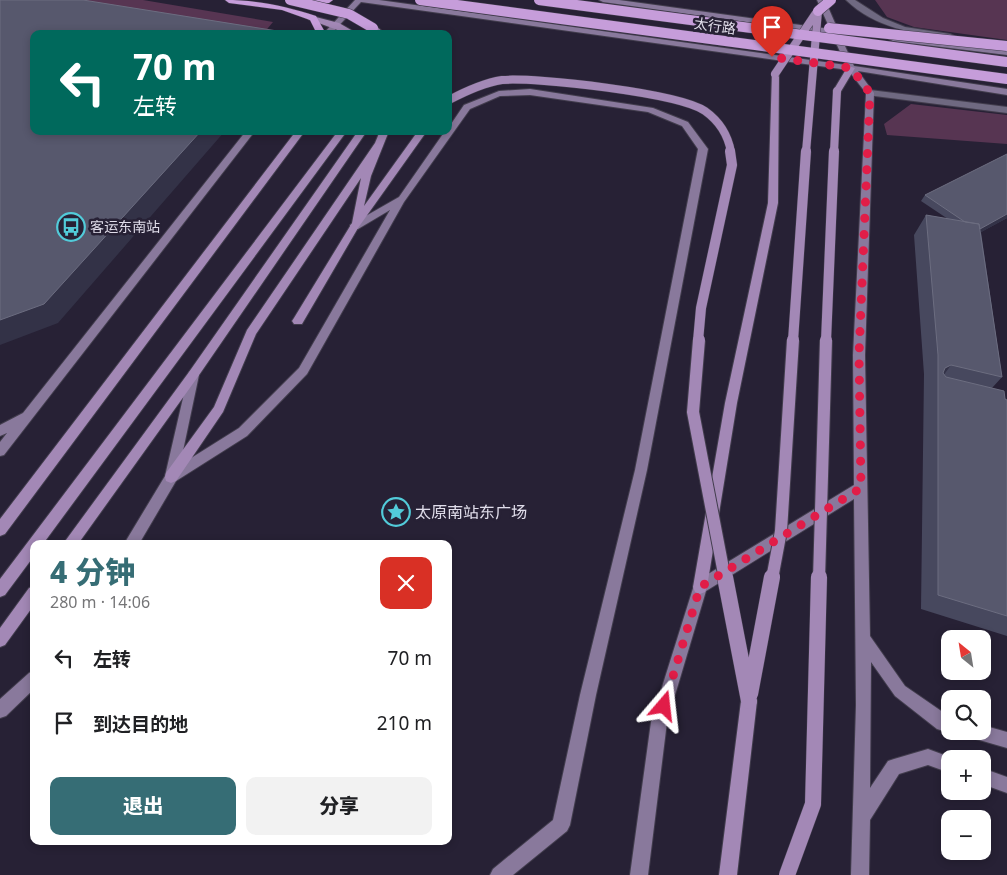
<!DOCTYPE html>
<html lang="zh">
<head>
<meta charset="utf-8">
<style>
  :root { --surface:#fff; --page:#f2f2f2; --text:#202124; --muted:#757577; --accent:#366d75 }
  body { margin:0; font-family:"Noto Sans","Noto Sans SC",sans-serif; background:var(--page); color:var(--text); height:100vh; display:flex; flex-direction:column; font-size:19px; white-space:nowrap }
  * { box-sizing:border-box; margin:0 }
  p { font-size:16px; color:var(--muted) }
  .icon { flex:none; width:28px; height:28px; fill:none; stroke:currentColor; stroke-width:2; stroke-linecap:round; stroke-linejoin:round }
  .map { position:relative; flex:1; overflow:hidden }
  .drawer { position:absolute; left:30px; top:540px; width:422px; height:305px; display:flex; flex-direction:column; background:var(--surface); border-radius:10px; box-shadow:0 2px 8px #0003 }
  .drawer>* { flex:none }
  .banner { position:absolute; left:30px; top:30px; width:422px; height:105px; border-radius:10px; box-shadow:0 2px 8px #0003; background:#00695c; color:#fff; overflow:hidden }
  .needle { width:32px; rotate:330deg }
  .buttons { position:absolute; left:941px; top:630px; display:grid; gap:10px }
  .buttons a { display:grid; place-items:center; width:50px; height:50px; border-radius:10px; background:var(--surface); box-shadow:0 2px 8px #0003; font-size:25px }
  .pin { position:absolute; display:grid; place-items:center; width:42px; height:42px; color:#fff; margin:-51px -21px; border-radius:50% 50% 50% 0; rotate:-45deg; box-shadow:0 0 5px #0007 }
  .pin .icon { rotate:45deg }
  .me { position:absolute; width:55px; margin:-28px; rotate:17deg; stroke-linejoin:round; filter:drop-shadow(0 0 4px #0008) }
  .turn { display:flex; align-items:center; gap:18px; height:105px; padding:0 20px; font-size:22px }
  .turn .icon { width:65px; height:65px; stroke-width:2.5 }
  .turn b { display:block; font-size:35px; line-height:42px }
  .round { display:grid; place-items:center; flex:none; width:52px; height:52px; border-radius:10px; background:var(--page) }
  .headline { display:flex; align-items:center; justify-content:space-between; height:85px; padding:0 20px }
  h1 { font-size:30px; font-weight:800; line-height:38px; color:var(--accent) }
  .cta { display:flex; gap:10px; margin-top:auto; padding:10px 20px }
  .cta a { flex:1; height:58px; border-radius:10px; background:var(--accent); color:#fff; font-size:20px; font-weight:800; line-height:58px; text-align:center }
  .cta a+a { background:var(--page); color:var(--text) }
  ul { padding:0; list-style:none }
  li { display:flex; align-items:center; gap:15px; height:65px; padding:0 20px }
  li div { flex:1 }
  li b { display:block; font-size:19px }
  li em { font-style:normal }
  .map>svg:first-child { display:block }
</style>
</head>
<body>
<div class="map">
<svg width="1007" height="875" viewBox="0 0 1007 875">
  <rect width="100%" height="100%" fill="#272135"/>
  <path fill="#573552" d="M0,0H143L273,22L263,34Z
    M875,0H1007V40L914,27L887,17Z
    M911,104L1007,115V144L887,135L884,124Z"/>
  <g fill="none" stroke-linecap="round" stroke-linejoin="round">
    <defs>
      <path id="lane" d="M846,0H855L883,18L905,27L950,34L954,36L950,38C912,33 875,28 846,0Z
        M870,90L1007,107V113L867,95L866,93Z"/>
      <path id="secondary" d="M355,0H379L846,65L832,34L603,2L599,0H619L830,29L817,0H825L838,30L845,33L840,35L854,66L1007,89V95L858,71L874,93L865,355L870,636L905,686L950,717V731H954L950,733L937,729L895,696L871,662L870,788L888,761L894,759L928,749L955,759H950V773L928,765L899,774L870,820L869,875H851L856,705L854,499L706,591L667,722L648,875H630L651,722L695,582L854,485L853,355L866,93L848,70L361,2L331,34H323Z
        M890,37L1007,51V55L893,41L889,39Z
        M530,89L653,108L688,122L708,149L647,470L596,695L570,825L567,831L513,875H490L493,869L553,820L580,695L635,470L698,149L682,126L648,112L530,95L500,96L470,109L404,202L307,374L247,436L176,481L139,544H124L165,476L189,372L193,370L199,375L180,465L239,428L299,368L390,210L358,229H350V225L399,197L445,131H449V127L464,105L499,91Z
        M246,131H255L4,455L0,456V442L7,433L0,436V425L23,413Z
        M34,670V689L6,716L0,718V699L29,673Z
        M982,725L1007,732V748L969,737L967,731H982Z
        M982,768L1007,777V793L982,784Z"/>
      <path id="primary" d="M308,15L339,23L358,34H348L308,19Z
        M370,26H376L385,34H376L370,30Z
        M848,66L855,68L840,93H834L833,91Z
        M772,72L779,74L778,203L737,403L707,587L705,592L700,594L695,592L693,587L725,403L768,203Z
        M296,131H305L5,534L0,536V519Z
        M338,131H347L43,544H34V556L5,595L0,597V579Z
        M358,131H367L197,378L78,544H63L189,372Z
        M380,131H389L371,176L364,206L418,131H427L358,228L302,324H294L292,321L294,318L352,223L361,178L256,334L223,412L176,481L171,483L166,481L165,477L166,473L214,407L247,330L375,143Z
        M34,586V605L5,645L0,647V628L29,588Z
        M749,693L755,695L757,701L737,875H719L741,701L743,695Z"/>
      <path id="highway" d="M225,0C257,0 286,6 316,16L326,34H317L310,20L282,10L229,3Z
        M289,0H333L329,3L293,4Z"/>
    </defs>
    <use href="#lane" stroke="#423d4d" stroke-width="2"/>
    <use href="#secondary" stroke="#423d4d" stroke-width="2"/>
    <use href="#primary" stroke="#423d4d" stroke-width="2"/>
    <use href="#highway" stroke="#423d4d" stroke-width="1"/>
    <use href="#lane" fill="#6f6981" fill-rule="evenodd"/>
    <use href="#secondary" fill="#89799c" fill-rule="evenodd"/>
    <use href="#primary" fill="#a388b6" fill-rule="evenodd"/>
    <use href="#highway" fill="#c69dda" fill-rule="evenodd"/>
    <defs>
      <path id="primary-bridge-far3" d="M775,74L816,13
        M449,100C466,91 483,83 502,80C536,77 679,93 705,111C719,121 728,135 731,152
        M806,152L818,11
        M834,152L837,91"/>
      <path id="primary-bridge-far2" d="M698,341L701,308L732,165L730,151
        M793,341L806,151
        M826,341L834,151"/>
      <path id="primary-bridge-far1" d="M699,340L693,412L725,579
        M772,579L781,531L793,340
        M819,579L826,340"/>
      <path id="primary-bridge" d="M725,577L749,701
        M750,694L772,577
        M787,875L813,804L819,577"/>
      <path id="highway-bridge" d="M290,0L349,14L373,28
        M420,0L1007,79
        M539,0L1007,62
        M818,11L831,0
        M829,28L1007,46"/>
    </defs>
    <use href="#primary-bridge-far3" stroke="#423d4d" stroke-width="9" stroke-linecap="butt"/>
    <use href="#primary-bridge-far2" stroke="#423d4d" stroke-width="11" stroke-linecap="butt"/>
    <use href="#primary-bridge-far1" stroke="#423d4d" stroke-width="14" stroke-linecap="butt"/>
    <use href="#primary-bridge" stroke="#423d4d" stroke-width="17" stroke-linecap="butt"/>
    <use href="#highway-bridge" stroke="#423d4d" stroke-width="11" stroke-linecap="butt"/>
    <use href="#primary-bridge-far3" stroke="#a388b6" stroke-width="8"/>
    <use href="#primary-bridge-far2" stroke="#a388b6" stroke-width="10"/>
    <use href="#primary-bridge-far1" stroke="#a388b6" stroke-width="12"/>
    <use href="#primary-bridge" stroke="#a388b6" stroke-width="16"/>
    <use href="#highway-bridge" stroke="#c69dda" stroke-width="10"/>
  </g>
  <path fill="#47485e" d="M925,195L1007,218L981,232L1002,377L992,388L1005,399L1007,400V636L921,609L924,374L914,235L926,215L948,219L921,201Z"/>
  <path fill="#333247" d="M201,131H225L58,323L0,345V320Z
    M1007,214V218L974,236L978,230Z
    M951,365L938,383L945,368Z"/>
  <path fill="#57586d" stroke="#6c6d80" d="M0,0H83L290,33L289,34H34V131H201L44,304L0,320Z
    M1007,154V214L980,229L979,224L965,222L925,195Z
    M926,215L979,224L1002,377L951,365L945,368L943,373L946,377L1004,391L1005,399L1007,400V616L938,595V355Z"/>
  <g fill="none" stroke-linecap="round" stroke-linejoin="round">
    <path stroke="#e11d48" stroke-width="9" stroke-dasharray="0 16.2" d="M664,706L700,587L861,488L859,355L870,93L851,68L772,57"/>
  </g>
  <defs>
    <symbol id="bus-ring" viewBox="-11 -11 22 22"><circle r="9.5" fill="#272135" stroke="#52cbd9" stroke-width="1.5"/><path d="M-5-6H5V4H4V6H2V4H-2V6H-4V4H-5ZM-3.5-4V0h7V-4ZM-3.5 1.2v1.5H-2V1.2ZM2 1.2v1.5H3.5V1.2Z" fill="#52cbd9"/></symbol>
    <symbol id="sight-ring" viewBox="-11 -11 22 22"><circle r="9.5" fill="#272135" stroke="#52cbd9" stroke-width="1.5"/><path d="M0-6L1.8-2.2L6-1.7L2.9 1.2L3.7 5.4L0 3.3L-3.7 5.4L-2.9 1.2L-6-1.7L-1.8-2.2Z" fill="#52cbd9"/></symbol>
  </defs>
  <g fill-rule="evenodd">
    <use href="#bus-ring" x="55" y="211" width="32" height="32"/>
    <use href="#sight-ring" x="380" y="496" width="32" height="32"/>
  </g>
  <g text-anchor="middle" stroke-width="5" stroke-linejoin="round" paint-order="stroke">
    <g font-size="14" fill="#e0ddea" stroke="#272135">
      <text transform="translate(715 26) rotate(8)" y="5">太行路</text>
    </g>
    <g font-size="14" fill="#e0ddea" stroke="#272135" text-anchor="start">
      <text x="90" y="232">客运东南站</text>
    </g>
    <g font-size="16" fill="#e0ddea" stroke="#272135" text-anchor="start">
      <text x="415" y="518">太原南站东广场</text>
    </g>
  </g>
</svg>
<div class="buttons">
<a><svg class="needle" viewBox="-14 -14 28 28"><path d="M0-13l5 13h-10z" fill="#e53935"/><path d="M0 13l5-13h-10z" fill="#757577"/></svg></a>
<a><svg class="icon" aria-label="search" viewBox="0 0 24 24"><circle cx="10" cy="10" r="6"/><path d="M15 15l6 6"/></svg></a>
<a>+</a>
<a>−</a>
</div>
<div class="pin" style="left:772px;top:57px;background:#d93025"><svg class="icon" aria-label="arrive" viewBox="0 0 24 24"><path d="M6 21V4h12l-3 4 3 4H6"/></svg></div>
<svg class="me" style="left:664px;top:706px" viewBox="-20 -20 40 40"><path d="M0-17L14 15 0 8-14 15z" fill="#e11d48" stroke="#fff" stroke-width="4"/></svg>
<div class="banner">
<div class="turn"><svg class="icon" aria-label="left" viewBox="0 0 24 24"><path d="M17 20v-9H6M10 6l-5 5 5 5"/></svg><div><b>70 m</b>左转</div></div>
</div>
<section class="drawer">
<div class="headline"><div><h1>4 分钟</h1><p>280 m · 14:06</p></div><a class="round" style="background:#d93025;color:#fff"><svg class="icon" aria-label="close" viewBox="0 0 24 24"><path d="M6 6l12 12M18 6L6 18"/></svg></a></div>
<ul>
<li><svg class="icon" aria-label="left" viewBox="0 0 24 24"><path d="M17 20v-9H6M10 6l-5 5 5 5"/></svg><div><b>左转</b></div><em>70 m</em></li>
<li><svg class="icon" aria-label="arrive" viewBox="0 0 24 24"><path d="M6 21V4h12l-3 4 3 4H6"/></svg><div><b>到达目的地</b></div><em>210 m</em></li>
</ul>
<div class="cta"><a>退出</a><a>分享</a></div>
</section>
</div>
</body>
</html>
